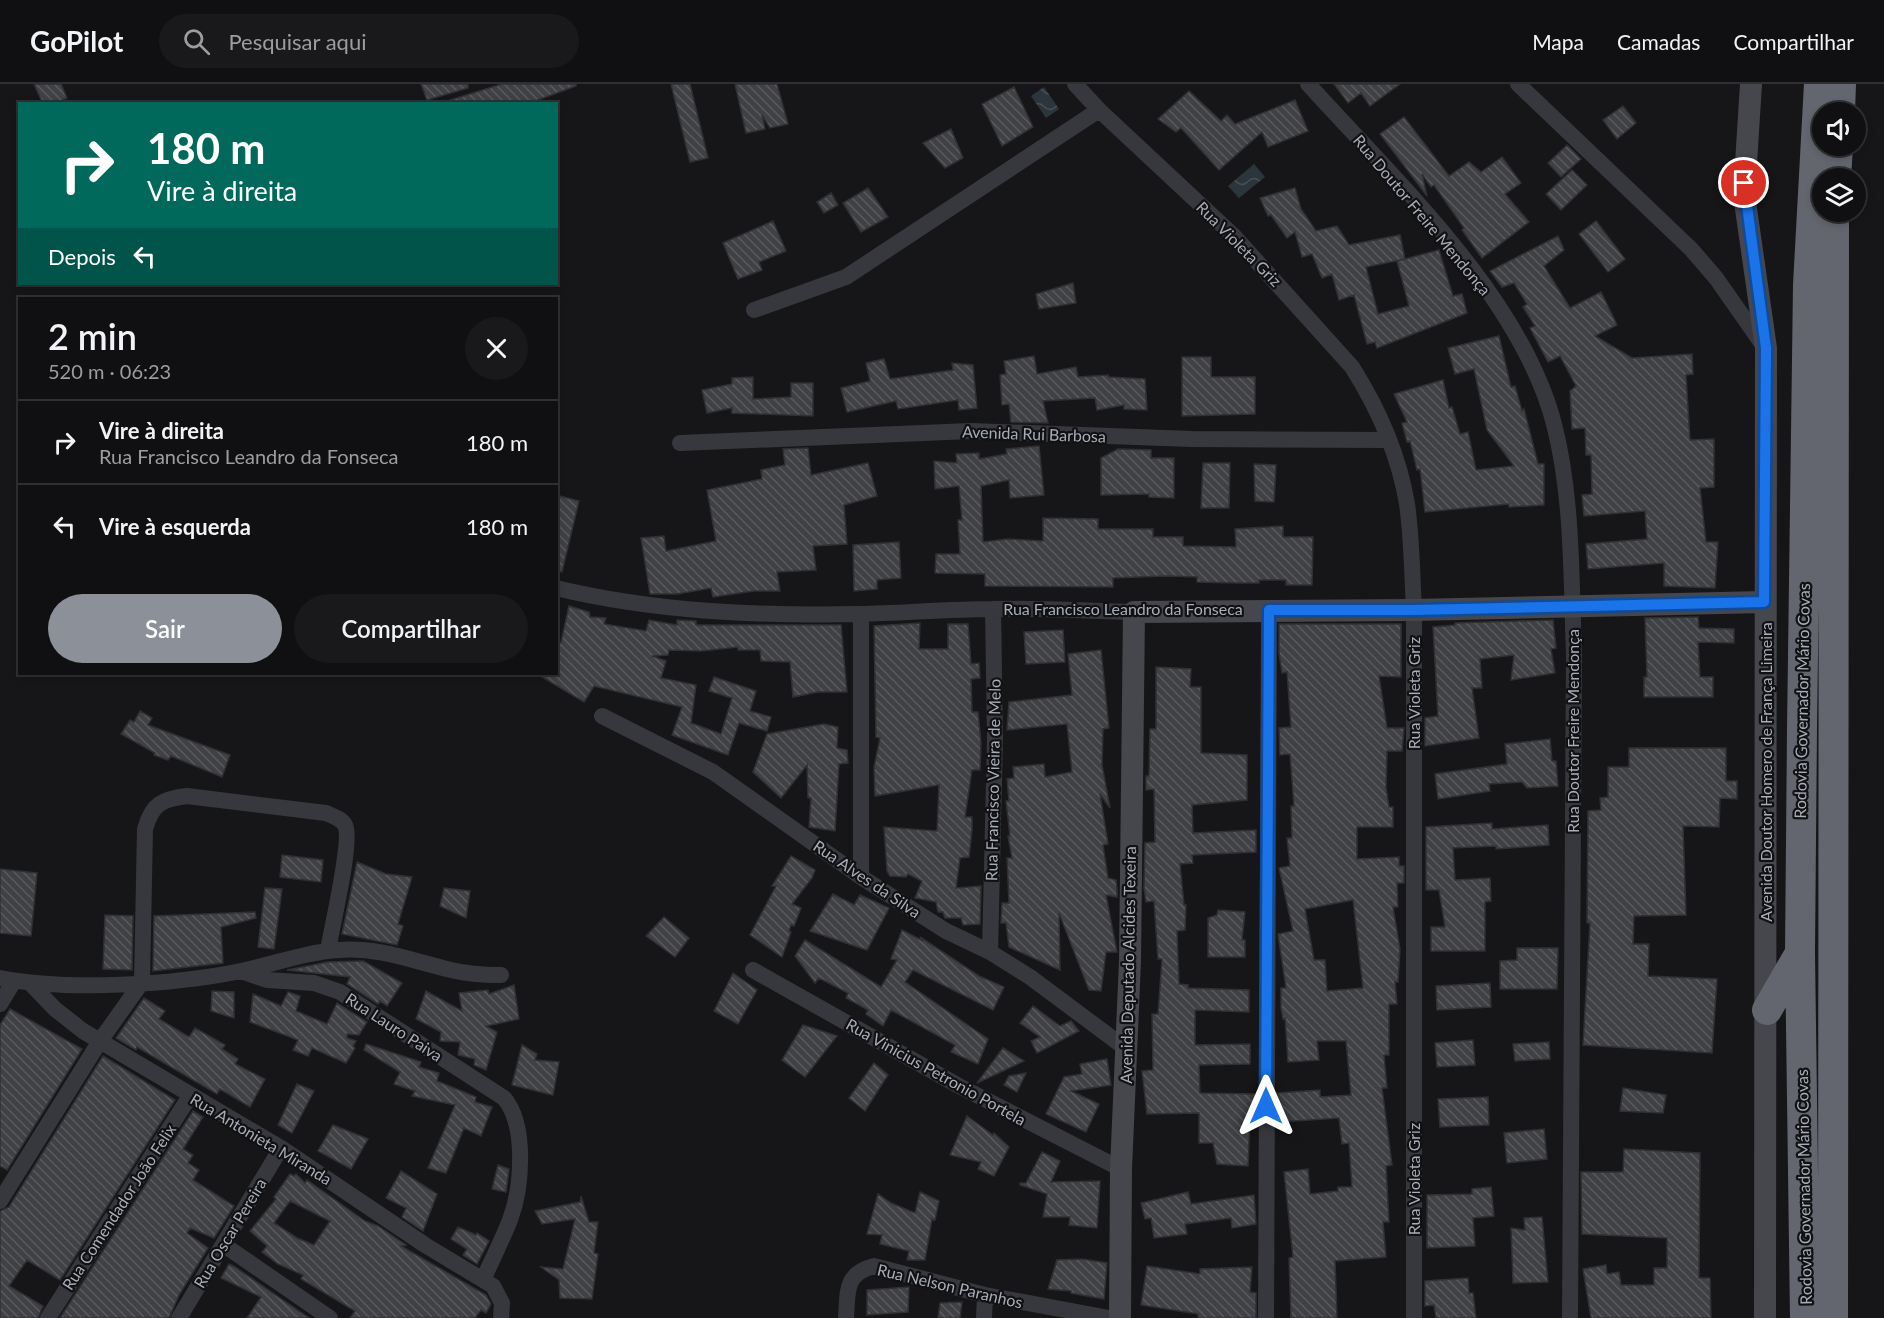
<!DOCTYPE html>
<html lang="pt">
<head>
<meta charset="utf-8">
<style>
  :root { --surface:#101012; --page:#19191b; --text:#f1f3f6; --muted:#9c9d9f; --line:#303032; --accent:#8c9099 }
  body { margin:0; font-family:Lato,sans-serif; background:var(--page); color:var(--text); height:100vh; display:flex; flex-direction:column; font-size:22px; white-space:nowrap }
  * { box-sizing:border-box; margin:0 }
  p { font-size:20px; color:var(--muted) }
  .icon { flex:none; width:33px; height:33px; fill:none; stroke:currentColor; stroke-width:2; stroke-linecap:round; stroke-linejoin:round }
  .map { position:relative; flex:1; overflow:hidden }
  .panel { position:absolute; left:18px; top:213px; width:540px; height:378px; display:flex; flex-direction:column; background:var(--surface); border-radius:0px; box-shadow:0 3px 9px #0003,0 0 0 2px var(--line) }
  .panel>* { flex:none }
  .hud { position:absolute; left:18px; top:18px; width:540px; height:183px; border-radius:0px; box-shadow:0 3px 9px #0003,0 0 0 2px var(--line); background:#00695c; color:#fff; overflow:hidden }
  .controls { position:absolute; left:1812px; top:18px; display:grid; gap:12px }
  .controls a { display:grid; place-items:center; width:54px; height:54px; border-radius:50%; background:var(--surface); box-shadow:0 3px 9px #0003,0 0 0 2px var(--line); font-size:30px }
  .pin { position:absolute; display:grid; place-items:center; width:51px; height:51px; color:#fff; margin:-26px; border:3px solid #fff; border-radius:50%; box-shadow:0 2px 6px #0007 }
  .me { position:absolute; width:66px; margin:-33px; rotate:0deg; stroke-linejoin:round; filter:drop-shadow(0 0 4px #0008) }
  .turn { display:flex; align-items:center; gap:21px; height:126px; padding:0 30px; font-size:27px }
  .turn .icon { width:78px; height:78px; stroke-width:2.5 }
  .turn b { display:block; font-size:42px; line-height:51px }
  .then { display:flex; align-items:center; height:57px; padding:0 30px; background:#0003; gap:12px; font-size:22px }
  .round { display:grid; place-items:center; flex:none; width:63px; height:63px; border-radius:32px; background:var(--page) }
  .overview { display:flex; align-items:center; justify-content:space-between; height:102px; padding:0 30px }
  h1 { font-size:36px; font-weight:600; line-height:45px }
  .action { display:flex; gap:12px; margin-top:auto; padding:12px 30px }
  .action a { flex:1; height:69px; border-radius:36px; background:var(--accent); color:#fff; font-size:24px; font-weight:600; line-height:69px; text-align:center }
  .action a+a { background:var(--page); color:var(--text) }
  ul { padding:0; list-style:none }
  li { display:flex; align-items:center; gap:18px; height:84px; padding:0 30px; border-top:2px solid var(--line) }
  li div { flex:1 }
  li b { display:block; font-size:22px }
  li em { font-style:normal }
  header { display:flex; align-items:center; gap:36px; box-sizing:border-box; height:84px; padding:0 30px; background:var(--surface); border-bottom:2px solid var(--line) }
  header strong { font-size:28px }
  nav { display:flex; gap:33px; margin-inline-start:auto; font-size:21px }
  .search { width:420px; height:54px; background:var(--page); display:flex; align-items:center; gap:15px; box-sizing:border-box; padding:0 21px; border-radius:33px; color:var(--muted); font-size:22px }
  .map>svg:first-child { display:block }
</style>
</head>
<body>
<header>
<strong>GoPilot</strong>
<div class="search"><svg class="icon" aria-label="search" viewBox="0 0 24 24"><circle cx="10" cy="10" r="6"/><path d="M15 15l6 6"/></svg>Pesquisar aqui</div>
<nav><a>Mapa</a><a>Camadas</a><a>Compartilhar</a></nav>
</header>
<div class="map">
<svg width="1884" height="1234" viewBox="0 0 1884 1234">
  <defs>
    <pattern id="water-waves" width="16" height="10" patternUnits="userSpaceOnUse" patternTransform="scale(1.5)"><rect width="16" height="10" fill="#2c353c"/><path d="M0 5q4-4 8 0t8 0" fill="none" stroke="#485056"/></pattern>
    <pattern id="building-back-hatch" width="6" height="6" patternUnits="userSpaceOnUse" patternTransform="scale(1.5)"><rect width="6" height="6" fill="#404145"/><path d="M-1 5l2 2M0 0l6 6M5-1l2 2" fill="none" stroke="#595a5e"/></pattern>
  </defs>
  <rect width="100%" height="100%" fill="#161618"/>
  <path fill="url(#water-waves)" d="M1044,3L1059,25L1046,34L1031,12Z
    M1254,80L1265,93L1239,114L1228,102Z"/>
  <path fill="url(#building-back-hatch)" stroke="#303034" stroke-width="1.5" fill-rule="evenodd" d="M34,0H61L67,14L54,20H43Z
    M421,0H468V4L427,16Z
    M502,0H576V2L527,20H451L450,16Z
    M671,0H690L708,74L690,78Z
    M735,0H777L788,40L770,44L762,31L765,45L746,49Z
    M1334,0H1400L1370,22L1361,9L1348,19Z
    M1014,3L1033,43L1002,62L982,20Z
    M1189,7L1221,37L1227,31L1235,40L1295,16L1308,47L1268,63L1262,48L1219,86L1181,44L1176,48L1158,35Z
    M1623,22L1636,39L1617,55L1603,36Z
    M1404,33L1449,92L1469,78L1481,88L1502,73L1521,99L1505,110L1529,138L1482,174L1462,146L1464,144L1434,101L1431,103L1422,90L1427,112L1380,50Z
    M951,45L963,74L945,84L923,59Z
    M1567,61L1581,75L1561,93L1548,79Z
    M1572,86L1587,101L1561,126L1546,110Z
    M868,104L888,133L861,148L843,119Z
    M1295,104L1301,125L1316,147L1337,142L1349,161L1400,151L1405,175L1439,166L1453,212L1462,210L1467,229L1377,264L1375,258L1367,260L1354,211L1339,216L1332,190L1322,194L1312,170L1302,173L1295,148L1287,154L1271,131L1268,132L1260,114ZM1405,175L1397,177L1409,222L1378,230L1366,183Z
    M831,109L838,121L824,129L817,118Z
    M773,137L786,167L759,178L762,186L738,195L723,159Z
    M1596,137L1625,175L1608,188L1579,150Z
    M1558,152L1564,166L1544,182L1570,224L1601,208L1617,241L1595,252L1632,274L1692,270L1693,290L1686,291L1690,356L1714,355V403L1700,404L1706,458H1718L1715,504L1664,502V479L1588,485L1586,460L1647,455L1645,427L1584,432L1582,411L1592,410L1591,371H1586L1585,344L1572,345L1570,307L1576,302L1560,272L1548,278L1530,244L1535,242L1523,223L1527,220L1514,199L1502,203L1490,187Z
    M1073,199L1076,219L1039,225L1036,210Z
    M1499,252L1511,303L1515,302L1522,327L1524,325L1538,380H1544V421L1509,423V420L1425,428L1420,385L1417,386L1410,357L1407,358L1402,339L1407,338L1394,310L1443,296L1449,324L1452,323L1460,350L1468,348L1476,386L1514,382L1487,346L1474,285L1455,290L1448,264Z
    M1034,272L1037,290L1076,283L1078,293L1108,291L1109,293L1145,295L1147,326L1124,325V321L1097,326L1095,314L1043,317L1048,339L1011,338L1009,320L1002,321L1000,291L1006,290L1004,277Z
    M1182,273H1211V293H1255V330L1182,332Z
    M884,275L890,295L953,286L952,279L973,281L977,324L959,326L958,316L898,325L896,317L847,328L841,304L870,297L866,279Z
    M753,293V315L791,313V299H813V332L732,329V324L707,329L702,306L732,300V294Z
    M1039,362L1044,411L1010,414L1009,396L981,402L983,458L1008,455L1043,457V434L1098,435V445H1153V453H1183V462L1236,463L1235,445L1283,442V453H1313L1312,501H1286V496H1259V499H1236L1197,498V493L1166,492L1113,494V503L985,502V490L935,489L936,470H960L958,436H962L959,402L935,405L934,377L957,379L956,370L979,369V375L1007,370L1006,365Z
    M808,364L811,391L868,379L877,412L844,421L847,460L813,462L816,486L777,488L780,507H754L713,513L711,504L677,510H650L641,454L664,452L666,467L716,457L707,406L762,395L761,386L785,381L783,365Z
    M1118,365L1151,366V374H1174V414L1149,413V410L1101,411V374Z
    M1203,379H1230L1229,424H1201Z
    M1254,380L1276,381L1274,418L1255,417Z
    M556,411L579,417L562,488L556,487Z
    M899,458L901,494L877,496V505L854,507L853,461Z
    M569,522L589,528L590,533L606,534L604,540L646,547L649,536L677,541V536L696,537V541H841L847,608H818L793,613L790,578L761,577L760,566H738V563L701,567L669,566L668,571L652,572L666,577L661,594L696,601L691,639L721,650L732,614L709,607L714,593L756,607L750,627L771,633L767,647L739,639L728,671L672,651L682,623L594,602L584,618L537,590H556V564L561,558Z
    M1698,533L1699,544L1734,545V559L1698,558L1700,593H1713V613H1644V593H1647L1645,534Z
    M1553,536L1556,564L1551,565L1555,589L1511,596L1514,571L1480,575L1482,604H1472L1479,654L1425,662V634L1438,632L1433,543L1455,541V539Z
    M920,539L919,565H948V540H968L971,580L979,579L980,594L971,595L972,628H978L981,659L980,686H972L965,733H972V746L969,773L960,774L956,804L981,802L980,840L963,841L961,834H945L943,828H938L936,818L915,814L922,797L908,790L906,793L890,792L887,787L884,743L937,747L939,701L875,712L874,683L880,654L876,653L874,542Z
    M1279,540H1401V593L1379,592L1387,644H1404L1402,667H1387L1386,703L1389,723H1393V743H1357V775L1399,773V782H1404V799H1397L1398,823H1393L1400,865L1398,898H1395L1397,920H1389V971H1384L1387,1004H1382L1392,1081L1386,1082L1389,1138H1383L1386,1173L1335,1177L1337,1234H1291L1289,1174L1293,1173L1284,1088L1308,1085L1310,1110L1338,1107V1103H1352L1349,1059L1342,1060L1339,1034L1279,1038L1277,1009L1320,1006V1013L1351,1011L1346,957H1317L1319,976L1288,978L1285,934L1283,935L1281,924V904H1286L1278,850L1293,847L1279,784L1290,782L1287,754H1292L1291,722H1294L1290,670L1280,671L1279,644L1291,643L1287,588L1282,589L1279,569ZM1353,816L1363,904L1327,907L1325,876H1314L1305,825Z
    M1063,546L1065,578L1026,580L1024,548Z
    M1101,566L1109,644L1103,645L1102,681L1110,724L1100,710L1108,760L1103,761L1108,794L1116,796L1117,805V813L1106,811L1117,868H1106L1101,907L1089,906L1059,829L1060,886L1009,863L1006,839H1001L1002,819H1009L1007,774H1012L1008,752H1010L1006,717H1009L1007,695L1014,694L1013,683L1044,680L1045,693L1072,688L1067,640L1007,646L1009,618L1072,611L1068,570Z
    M1156,583L1191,585L1190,603H1201V669L1247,671V716L1192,721L1193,749L1256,746V768L1192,771L1193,779L1180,780L1184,821H1186L1185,846L1177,847L1179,900L1188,901V904L1249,906V928L1195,926V961L1250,960V980L1199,981L1200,1009L1256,1010V1034L1250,1033L1248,1082L1217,1080L1213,1059H1199V1029L1147,1030L1142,987L1153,986L1152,930H1158L1162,875H1158L1154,817L1146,818L1144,804L1145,759L1155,758L1154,705L1146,706V692H1149L1150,645H1156Z
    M140,627L152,634L148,641L230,671L222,693L171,672L168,676L154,671L155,669L121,650L130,636L134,638Z
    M824,640L838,643L837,664L847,666L848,679L839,680L835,747L809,743L811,714H808L807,681L781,714L753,688L767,650Z
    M1550,655L1552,677H1556L1558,702L1527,704L1522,698L1489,700L1490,707L1438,715L1435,690L1507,680L1505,660Z
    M1629,664H1726V697H1737V715L1720,714L1719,743L1683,742L1686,831L1634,832L1633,860H1649L1648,892L1717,895L1712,969L1583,961L1590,839H1587L1588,727L1601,726L1600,714L1608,713V683H1629Z
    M1492,739V745L1548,741L1549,761L1496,765V762L1453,764L1455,796L1490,794L1491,817L1485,818V867H1431V843H1445L1439,806H1426V743Z
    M282,771L323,776L321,798L280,793Z
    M791,772L815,786L812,794L792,820L801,824L794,842L791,841L789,847L791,848L782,873L750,851L776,802H772Z
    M357,778L386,790L412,793L398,840L403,842L397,861L342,850Z
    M0,785L37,789L31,852L0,849Z
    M265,804L282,805L274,865L258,863Z
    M444,804L470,807L466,834L440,822Z
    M833,810L854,821L860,811L889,824L867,866L810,847Z
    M1218,826L1245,828L1242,856H1245V873H1208V834L1217,831Z
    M255,828L256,834L221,843L223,879L153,887L154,832Z
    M105,831L133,832L132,886L103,885Z
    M664,833L689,854L675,873L646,852Z
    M902,846L923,857L920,853L979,892L1004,903L993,926L913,886L905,898L988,955L978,980L951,968L955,961L891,926L883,942L866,930L868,926L846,914L848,909L819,894L815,899L795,872L805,856L881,903L897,876L891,875Z
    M1517,864H1558L1557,905H1500V877L1517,876Z
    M363,877L402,899L387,922L380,917L378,920L347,900L350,893L287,886L328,878Z
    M733,889L757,906L738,940L714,927Z
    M1490,899L1491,923L1437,926L1436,902Z
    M514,901L519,935L486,942L497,948L486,986L474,981L475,975L458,971L460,958L440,957L441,948L416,935L426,907L462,927L459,909L488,906L489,910Z
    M212,907L234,908V934L211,927Z
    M288,908L300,912L296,927L327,940L337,919L367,938L359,951L347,950V954L356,957L353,962L355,964L346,979L312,964L308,972L293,966L298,956L250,938L253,910L281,922Z
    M144,914L165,927L159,935L189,953L195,944L225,961L222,965L238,975L235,980L265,995L250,1023L220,1005L217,1010L137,963L136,966L116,954Z
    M1033,922L1060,942L1071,937L1079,947L1037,969L1031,957L1040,953L1020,939Z
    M10,925L82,965L7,1086L0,1082V941Z
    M803,941L837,952L805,993L782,976Z
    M1473,956L1475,981L1437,983L1435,959Z
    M1549,958L1550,975L1515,977L1513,960Z
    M366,960L421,978L419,983L439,989L437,997L476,1013L475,1018L492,1023L481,1052L464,1044L446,1089L428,1084L455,1021L412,1012L415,1007L394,1000L400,988L364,966Z
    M522,961L537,970L535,976L559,978L553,1011L512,1001Z
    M1003,964L1024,977L977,999Z
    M103,972L175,1016L60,1196L27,1176L9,1202L43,1222L38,1234H0V1127L9,1123Z
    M1107,975L1111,1001L1071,1007L1099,1020L1086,1048L1046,1030L1064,993L1082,990L1080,980Z
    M874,979L888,991L865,1027L849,1014Z
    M1026,989L1017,1008L1004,1001L1009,992Z
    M297,1000L314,1007L292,1049L278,1041Z
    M1623,1004L1666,1011L1663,1029L1620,1027Z
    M1488,1013L1489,1041L1440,1043L1438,1015Z
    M193,1027L203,1033L183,1065L193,1071L188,1079L199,1086L193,1096L234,1122L214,1154L190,1144L187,1149L208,1164L179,1211L169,1234H60Z
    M967,1032L993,1051L994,1049L1009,1063L994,1092L978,1085L981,1078L950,1071Z
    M333,1041L368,1055L351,1085L318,1067Z
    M1544,1045L1547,1075L1507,1079L1504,1049Z
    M1624,1065L1700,1069L1699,1194H1710L1711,1234H1591L1583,1185L1606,1181L1607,1190L1619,1188L1621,1201H1654V1184H1667V1154L1582,1150L1581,1088H1623Z
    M1042,1068L1060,1077L1051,1098L1100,1097L1097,1144L1069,1141L1070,1133H1043L1047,1110L1020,1101V1099H1026Z
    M498,1081L509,1085L506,1108L492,1105Z
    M401,1087L437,1110L423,1147L402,1133L406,1124L386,1114Z
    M290,1090L294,1092L296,1090L305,1099L307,1096L365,1137L378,1142L406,1161L401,1162L486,1211L491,1220L486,1229L481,1226L475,1234H350L355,1227L301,1195L303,1191L278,1180L262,1168L267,1162L250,1147L276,1115L274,1113ZM290,1117L330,1137L314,1161L297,1154L274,1139Z
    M1491,1103L1494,1132L1473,1134L1475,1162L1427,1164V1111L1472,1110V1105Z
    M920,1108L939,1117L935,1136L932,1135L925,1176H907L909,1167L880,1160L882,1151L867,1150L878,1110L891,1119L915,1129Z
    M1188,1108L1191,1120L1254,1111L1256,1140L1232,1144L1231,1134L1185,1140L1187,1150L1154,1154L1151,1134L1145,1135L1141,1119Z
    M581,1112L589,1138H598L594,1169L598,1170L592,1215L560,1214L559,1196L541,1183L563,1185L575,1135L542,1140L535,1127L580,1118Z
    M1542,1133L1548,1198L1513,1199L1511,1144L1525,1146L1524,1134Z
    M458,1143L476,1151L477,1149L489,1157L477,1180L463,1171L467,1165L451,1155Z
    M1082,1175L1107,1179L1104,1215L1071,1209V1207L1048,1205L1057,1176Z
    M229,1180L235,1183L309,1234H247L261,1213L221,1194Z
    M1147,1182L1200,1190V1185L1252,1183L1250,1208L1256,1209V1234H1198V1230L1141,1221Z
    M1468,1194L1469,1209H1473L1476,1234H1436L1434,1221L1425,1222V1197Z
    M909,1203L908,1228L867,1231V1206Z
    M962,1218L960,1234H938L940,1219Z"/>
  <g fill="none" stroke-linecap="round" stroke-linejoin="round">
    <path stroke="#37383d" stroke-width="16" d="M1075,0L1099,26L1234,152L1352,283C1378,324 1399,372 1407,420C1412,455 1412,491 1414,526V1234
      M1308,0C1394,95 1521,213 1554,340C1573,414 1571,495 1574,571L1570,1234
      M1518,0L1691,165L1716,194L1765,264
      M754,226L846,193L1099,26
      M680,359L971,347L1192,355L1389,356
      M556,504C656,528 758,532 860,530C904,529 949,525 993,525C1040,524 1087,527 1134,528
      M602,632L713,688L861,793L946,847L990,868L1030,893L1128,966
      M861,793V530
      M990,868L995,655L993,525
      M753,886L959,1002L1121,1085
      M241,887L267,896L314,899L340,908L504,1014C527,1041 522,1104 510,1136C502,1156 492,1176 483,1196
      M0,894C68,907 173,901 241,887C274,880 306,868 339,866C379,863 413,877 451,886C467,890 484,891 501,891
      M31,900L55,925L83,947L281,1064L425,1161L493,1202L502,1219L501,1234
      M0,920L14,897
      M0,1117L100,957L142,898L145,745C152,720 162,715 187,712L326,729C332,732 341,734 345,741C353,757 331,845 328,867
      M224,1161L330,1234
      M48,1234L190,1012
      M179,1234L281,1064
      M846,1234C848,1208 844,1190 874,1182L985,1211L1109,1234
      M984,1234L985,1211
      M1266,1234L1269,526"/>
    <path stroke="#45474d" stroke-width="22" d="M1751,0L1744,111L1766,264L1765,1234
      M1120,1234L1121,1085L1130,877L1134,528L1414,526L1764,518"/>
    <path stroke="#63666e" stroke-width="30" d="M1840,28L1841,0
      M1836,94L1838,62
      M1767,926L1800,869
      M1805,1234L1800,869L1802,645L1808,201L1819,0
      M1833,1234L1834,128"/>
  </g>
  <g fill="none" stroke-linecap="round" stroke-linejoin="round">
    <defs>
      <path id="route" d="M1266,1022L1269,526H1414L1764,518L1766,264L1744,99"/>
    </defs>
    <use href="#route" stroke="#114b97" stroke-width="15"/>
    <use href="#route" stroke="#1a73e8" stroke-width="10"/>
  </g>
  <g text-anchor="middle" stroke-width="4.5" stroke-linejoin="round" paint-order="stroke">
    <g font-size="16" fill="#a8adb8" stroke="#111113">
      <text transform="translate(1422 131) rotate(50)" y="6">Rua Doutor Freire Mendonça</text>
      <text transform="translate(1239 160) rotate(45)" y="6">Rua Violeta Griz</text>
      <text transform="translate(1034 350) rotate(2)" y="6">Avenida Rui Barbosa</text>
      <text x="1123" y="531">Rua Francisco Leandro da Fonseca</text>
      <text transform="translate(1414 609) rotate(-90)" y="6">Rua Violeta Griz</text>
      <text transform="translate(1802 617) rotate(-89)" y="6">Rodovia Governador Mário Covas</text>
      <text transform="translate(1573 647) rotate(-90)" y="6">Rua Doutor Freire Mendonça</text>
      <text transform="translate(1766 688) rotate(-90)" y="6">Avenida Doutor Homero de França Limeira</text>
      <text transform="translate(993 696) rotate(-89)" y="6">Rua Francisco Vieira de Melo</text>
      <text transform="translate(867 795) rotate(34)" y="6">Rua Alves da Silva</text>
      <text transform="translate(1128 881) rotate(-89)" y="6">Avenida Deputado Alcides Texeira</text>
      <text transform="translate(394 943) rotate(33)" y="6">Rua Lauro Paiva</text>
      <text transform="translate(936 988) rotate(29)" y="6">Rua Vinicius Petronio Portela</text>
      <text transform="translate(261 1055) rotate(31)" y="6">Rua Antonieta Miranda</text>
      <text transform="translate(1414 1095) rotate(-90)" y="6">Rua Violeta Griz</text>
      <text transform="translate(1804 1103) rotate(-91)" y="6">Rodovia Governador Mário Covas</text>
      <text transform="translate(119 1123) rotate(-57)" y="6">Rua Comendador João Felix</text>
      <text transform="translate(230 1149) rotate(-59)" y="6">Rua Oscar Pereira</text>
      <text transform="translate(950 1202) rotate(13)" y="6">Rua Nelson Paranhos</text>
    </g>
  </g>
</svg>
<div class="controls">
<a><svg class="icon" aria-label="sound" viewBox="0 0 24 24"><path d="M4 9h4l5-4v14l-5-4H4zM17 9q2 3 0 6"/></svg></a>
<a><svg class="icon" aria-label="layers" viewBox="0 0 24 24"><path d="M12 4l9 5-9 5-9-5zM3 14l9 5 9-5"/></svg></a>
</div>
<div class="pin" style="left:1744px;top:99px;background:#d93025"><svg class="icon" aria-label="arrive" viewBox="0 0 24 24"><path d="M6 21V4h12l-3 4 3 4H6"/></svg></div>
<svg class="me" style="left:1266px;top:1022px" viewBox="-20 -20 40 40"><path d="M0-17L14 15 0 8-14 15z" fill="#1a73e8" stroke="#fff" stroke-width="4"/></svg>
<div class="hud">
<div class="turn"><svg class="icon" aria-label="right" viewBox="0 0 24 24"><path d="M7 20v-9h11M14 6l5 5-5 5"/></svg><div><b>180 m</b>Vire à direita</div></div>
<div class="then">Depois<svg class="icon" aria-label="left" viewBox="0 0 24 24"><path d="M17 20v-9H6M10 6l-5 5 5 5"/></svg></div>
</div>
<section class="panel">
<div class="overview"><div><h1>2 min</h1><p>520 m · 06:23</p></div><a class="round"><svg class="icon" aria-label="close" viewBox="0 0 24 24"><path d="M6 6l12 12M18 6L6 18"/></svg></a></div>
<ul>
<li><svg class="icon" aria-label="right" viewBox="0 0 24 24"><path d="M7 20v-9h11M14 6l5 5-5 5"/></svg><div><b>Vire à direita</b><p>Rua Francisco Leandro da Fonseca</p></div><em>180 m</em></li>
<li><svg class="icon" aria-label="left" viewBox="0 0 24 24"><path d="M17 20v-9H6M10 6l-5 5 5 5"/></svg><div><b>Vire à esquerda</b></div><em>180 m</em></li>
</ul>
<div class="action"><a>Sair</a><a>Compartilhar</a></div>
</section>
</div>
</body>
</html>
